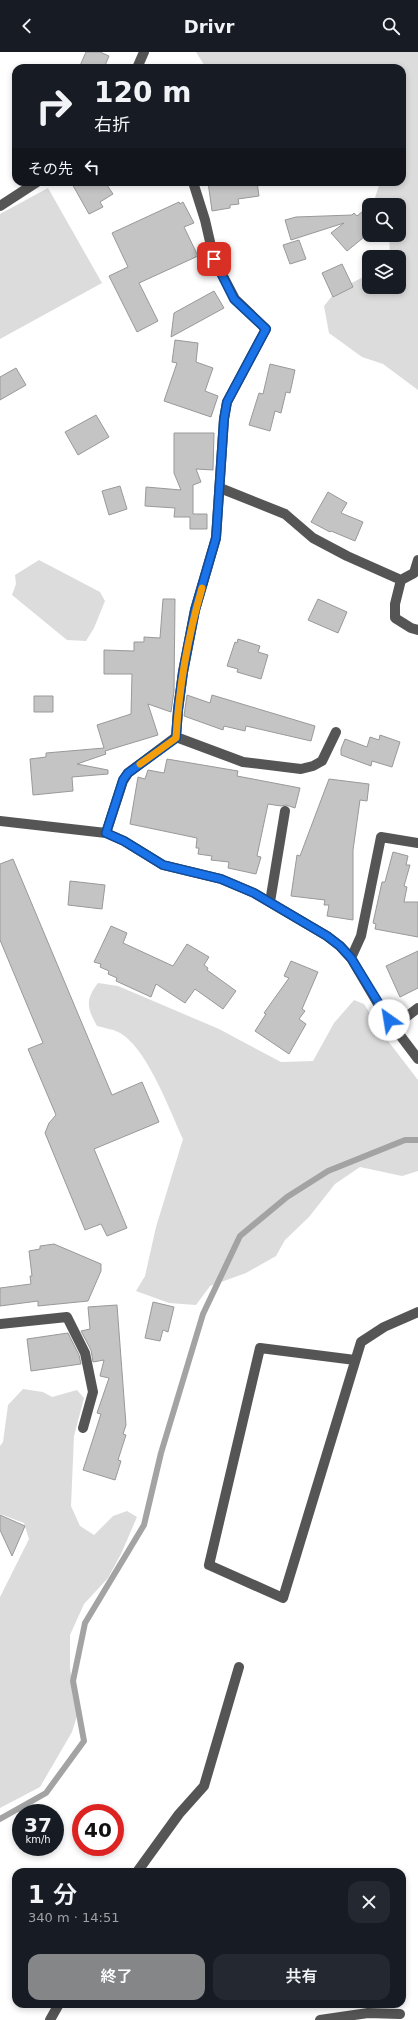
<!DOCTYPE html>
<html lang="ja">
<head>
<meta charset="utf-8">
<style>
  :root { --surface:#171b24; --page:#242831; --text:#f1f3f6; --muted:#9ea1a6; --accent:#858687 }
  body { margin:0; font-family:"DejaVu Sans","Noto Sans JP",sans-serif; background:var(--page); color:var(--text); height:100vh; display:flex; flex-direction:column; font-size:15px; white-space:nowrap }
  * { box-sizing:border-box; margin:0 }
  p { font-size:13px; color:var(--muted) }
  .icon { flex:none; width:22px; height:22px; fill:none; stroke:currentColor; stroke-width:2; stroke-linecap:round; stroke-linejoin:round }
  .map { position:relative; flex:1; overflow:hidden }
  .side { position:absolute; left:12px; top:1816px; width:394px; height:140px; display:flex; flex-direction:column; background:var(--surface); border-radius:12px; box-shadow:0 2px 6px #0003 }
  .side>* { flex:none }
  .banner { position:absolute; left:12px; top:12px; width:394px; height:122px; border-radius:12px; box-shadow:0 2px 6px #0003; background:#171b24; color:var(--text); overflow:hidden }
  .tools { position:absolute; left:362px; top:146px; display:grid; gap:8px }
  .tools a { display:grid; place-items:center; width:44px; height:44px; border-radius:8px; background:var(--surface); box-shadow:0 2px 6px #0003; font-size:20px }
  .speed { position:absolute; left:12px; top:1752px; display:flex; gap:8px; font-size:20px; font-weight:700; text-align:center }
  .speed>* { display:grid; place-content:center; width:52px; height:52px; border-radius:50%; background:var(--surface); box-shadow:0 2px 6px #0003; line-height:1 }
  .speed small { font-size:10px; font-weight:400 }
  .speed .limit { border:6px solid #d22; background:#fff; color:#111 }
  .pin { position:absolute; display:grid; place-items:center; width:34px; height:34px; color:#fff; margin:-17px; border-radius:8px; box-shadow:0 2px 6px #0006 }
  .me { position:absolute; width:44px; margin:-22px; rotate:328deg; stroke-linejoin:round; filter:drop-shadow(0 0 3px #0008) }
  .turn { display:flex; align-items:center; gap:14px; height:84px; padding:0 16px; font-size:18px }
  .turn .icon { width:52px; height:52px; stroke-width:2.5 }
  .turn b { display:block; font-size:28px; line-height:34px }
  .then { display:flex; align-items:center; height:38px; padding:0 16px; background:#0003; gap:8px; font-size:15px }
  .round { display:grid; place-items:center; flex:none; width:42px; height:42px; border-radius:12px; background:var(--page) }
  .summary { display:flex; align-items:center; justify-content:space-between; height:68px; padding:0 16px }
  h1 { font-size:24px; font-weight:600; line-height:30px }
  .cta { display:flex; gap:8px; margin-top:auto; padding:8px 16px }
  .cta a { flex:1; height:46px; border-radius:12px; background:var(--accent); color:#fff; font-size:16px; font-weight:600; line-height:46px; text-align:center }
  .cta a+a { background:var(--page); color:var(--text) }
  header { display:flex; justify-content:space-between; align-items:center; height:52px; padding:0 16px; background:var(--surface); font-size:18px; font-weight:600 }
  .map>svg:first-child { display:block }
</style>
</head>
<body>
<header><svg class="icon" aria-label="back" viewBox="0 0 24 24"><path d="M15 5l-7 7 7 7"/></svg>Drivr<svg class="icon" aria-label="search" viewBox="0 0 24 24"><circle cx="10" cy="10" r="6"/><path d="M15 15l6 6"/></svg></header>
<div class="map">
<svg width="418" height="1968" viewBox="0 0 418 1968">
  <rect width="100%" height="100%" fill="#fff"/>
  <path fill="#dcdcdc" d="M196,0H418V338L383,312L362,305L329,281L324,254L336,239L369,222V235H399V205H390L389,183H399V153H379L375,146L380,130H402V16H206Z
    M48,136L102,231L0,287V162Z
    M39,508L100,540L105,549L94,576L86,589L67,588L12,543L16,532L15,523Z
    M98,931L118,934L219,977L281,1010L313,1009L334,971L354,948L364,952L385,985L418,1028V1119L402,1124L360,1115L335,1132L309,1165L285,1188L276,1204L246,1221L210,1234L196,1253L169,1251L136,1239L145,1224L156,1175L183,1087C170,1059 146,993 118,980C112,977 104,976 97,974C87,956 85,948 98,931Z
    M23,1337L43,1340L52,1345L77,1338L84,1346L74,1384L71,1454L80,1474L94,1483L113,1464L127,1459L137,1465L121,1502L108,1526L84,1552L70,1583V1616L77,1664L72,1680L40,1735L0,1756V1545L29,1487L24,1471L0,1462V1394L3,1390L8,1353Z"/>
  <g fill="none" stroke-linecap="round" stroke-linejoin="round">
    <path stroke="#a3a3a3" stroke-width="6" d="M0,1767L46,1741L84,1689L73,1629L85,1571L144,1473L161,1401L203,1262L240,1184L287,1145L328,1119L405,1088H418"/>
  </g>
  <path fill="#c4c4c4" stroke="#999" d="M86,0H100L109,4L104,16H79Z
    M71,130H105L113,142L100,150L103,155L89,162Z
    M208,130H257L259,144L238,147L239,152L230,153V156L212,159Z
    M179,150L180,152L183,150L194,171L184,175L198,204L139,231L158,269L137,280L109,224L128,215L112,181Z
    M369,154V181L347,199L331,181L344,171L291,188L285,168L296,165L352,163L354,161L357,164Z
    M299,188L306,207L290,212L283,193Z
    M342,212L353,235L333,245L322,221Z
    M214,239L224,256L171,285L174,261Z
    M175,288L198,291L196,310L213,316L205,339L218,344L211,365L164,349L177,311L172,310Z
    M270,312L295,318L290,341L286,340L281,361L275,359L270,379L249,373L259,341L263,342Z
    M16,316L26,333L0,348V325Z
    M96,363L109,385L78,403L65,380Z
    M174,381H214L213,418L196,417L201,430L193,433V462H207V477H190V465H174L175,456L145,454L146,435L181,438L174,421Z
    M120,434L127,457L109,463L102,439Z
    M328,440L347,451L341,461L363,470L355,489L331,479L330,480L311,470Z
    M163,547H175L174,639L171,660L148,652L158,683L105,699L106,702L77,712L108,718V722L72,725L73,739L33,743L30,707L46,705V701L104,696L97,673L131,662L132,622H104V598L134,599V590H144V585L160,586Z
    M318,547L347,560L338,581L308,568Z
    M238,587L260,594L258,600L268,603L261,627L237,620L238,617L227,614L235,590L237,591Z
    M187,643L210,651L212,643L315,674L311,689L246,674L245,679L224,674L223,678L184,664Z
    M34,644H53V660H34Z
    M380,683L400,690L392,715L372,709L371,714L341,703V697L345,687L367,695L370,685L379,688Z
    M167,707L238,719L237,724L300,736L295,756L286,753L281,754L268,752L257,804L261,805L256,822L228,816L229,810L211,808L212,804L198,802L199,796H196L197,786L130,772L138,725L145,727L148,718L164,721Z
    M329,727L369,732L367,749L360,748L353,798V868L327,864L329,853H324L325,848L291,844L297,803L300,804Z
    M393,800L408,804L406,813H410L404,834L407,835L404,850H418V885L375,877L376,872L373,871L382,830H385Z
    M13,807L112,1043L142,1030L159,1070L94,1097L127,1176L107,1184L101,1172L85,1178L45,1081L49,1071L56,1063L28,997L43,991L0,888V812Z
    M70,829L105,833L102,857L68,853Z
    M111,874L127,881L123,891L173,914L187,892L209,905L204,913L208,916L207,918L236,939L223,957L195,937L185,951L156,932L151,945L116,929L117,926L108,922L109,919L100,915L101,912L94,910Z
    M418,899V936L400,945L386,914Z
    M291,909L318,920L302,957L305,959L299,967L306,972L289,1002L255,979L266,962L264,961L289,926L284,924Z
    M54,1192L101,1212V1219L88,1249L38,1254V1249L0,1254V1236L31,1232L30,1224H32L29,1199L40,1197V1194Z
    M153,1250L174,1255L168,1280L163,1278L160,1289L145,1286Z
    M117,1253L126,1373L123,1382L126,1383L118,1408L121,1409L115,1428L83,1418L101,1362L97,1361L109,1326L100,1324L104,1308L93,1310L91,1298L81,1279L90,1277L88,1255Z
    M68,1281L79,1303L81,1312L31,1319L27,1287Z
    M0,1463L25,1474L12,1504L0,1478Z"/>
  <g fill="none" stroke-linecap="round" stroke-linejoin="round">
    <path stroke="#555" stroke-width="10" d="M137,16L144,0
      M0,154L37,130
      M220,436L285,462L313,486L347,504L401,528L395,552V566L411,576L418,578
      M401,528L414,521L418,508
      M176,685L243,710L301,717L313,714L322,709L336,680
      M0,769L106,781L124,789L163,813L221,827L254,841L327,884L340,894L351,906L384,962L418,1007
      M106,781L123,729L128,721L176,685L178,658L183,620L195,558L216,486L224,367L227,350L266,277L235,247L214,207L205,168L193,130
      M270,850L285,759
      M351,906L361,884L381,785L418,791
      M393,975L418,956
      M0,1272L67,1265L85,1301L93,1340L83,1376
      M355,1308L260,1296L209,1513L283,1546L361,1290L384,1275L418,1260
      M137,1820L179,1762L204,1734L239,1615
      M50,1968L59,1952
      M320,1968L368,1961L400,1962"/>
  </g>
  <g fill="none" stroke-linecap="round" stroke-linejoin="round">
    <defs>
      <path id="route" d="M214,207L234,247L266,277L227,350L224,367L216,486L195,558L183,620L178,658L176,686L128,721L123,728L106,781L124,789L163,813L221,827L254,841L327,884L340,894L351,906L389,968"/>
    </defs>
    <use href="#route" stroke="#114b97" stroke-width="10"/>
    <use href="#route" stroke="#1a73e8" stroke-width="7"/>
    <path stroke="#f59e0b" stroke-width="7" d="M140,712L176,686C179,635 188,584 202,536"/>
  </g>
</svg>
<div class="tools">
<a><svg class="icon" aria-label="search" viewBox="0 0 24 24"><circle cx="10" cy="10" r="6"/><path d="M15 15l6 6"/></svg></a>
<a><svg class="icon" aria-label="layers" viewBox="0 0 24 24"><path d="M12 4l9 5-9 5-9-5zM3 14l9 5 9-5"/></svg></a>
</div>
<div class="speed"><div>37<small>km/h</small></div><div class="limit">40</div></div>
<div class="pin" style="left:214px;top:207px;background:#d93025"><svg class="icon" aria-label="arrive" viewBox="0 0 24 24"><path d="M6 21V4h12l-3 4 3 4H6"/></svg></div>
<svg class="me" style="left:389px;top:968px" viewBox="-20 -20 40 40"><circle r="19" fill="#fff"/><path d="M0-13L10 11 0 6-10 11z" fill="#1a73e8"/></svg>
<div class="banner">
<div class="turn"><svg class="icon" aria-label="right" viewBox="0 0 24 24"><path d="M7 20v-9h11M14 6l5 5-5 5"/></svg><div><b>120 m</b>右折</div></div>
<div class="then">その先<svg class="icon" aria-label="left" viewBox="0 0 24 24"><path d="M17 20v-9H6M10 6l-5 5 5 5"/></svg></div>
</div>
<section class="side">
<div class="summary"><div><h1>1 分</h1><p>340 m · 14:51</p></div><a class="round"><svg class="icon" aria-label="close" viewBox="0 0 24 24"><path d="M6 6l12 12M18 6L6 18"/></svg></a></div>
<div class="cta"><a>終了</a><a>共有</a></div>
</section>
</div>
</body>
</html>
